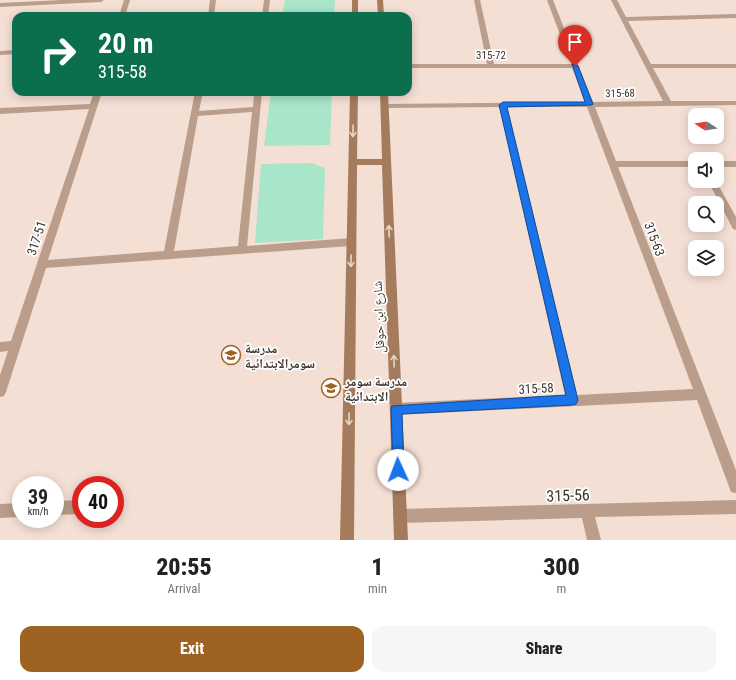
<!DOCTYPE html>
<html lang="en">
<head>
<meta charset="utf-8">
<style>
  :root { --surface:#fff; --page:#f6f6f6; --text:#222; --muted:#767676; --accent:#9e6323 }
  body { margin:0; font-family:"Roboto Condensed","Noto Naskh Arabic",sans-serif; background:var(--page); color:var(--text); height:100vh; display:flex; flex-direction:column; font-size:15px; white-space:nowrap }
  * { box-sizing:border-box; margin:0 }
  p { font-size:13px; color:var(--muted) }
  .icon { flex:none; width:22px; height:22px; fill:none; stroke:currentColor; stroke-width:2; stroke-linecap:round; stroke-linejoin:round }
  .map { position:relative; height:540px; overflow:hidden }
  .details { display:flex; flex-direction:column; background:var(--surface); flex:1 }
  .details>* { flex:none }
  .guide { position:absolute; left:12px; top:12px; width:400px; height:84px; border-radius:12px; box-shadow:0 2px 10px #0003; background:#0b6e4f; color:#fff; overflow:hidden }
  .needle { width:26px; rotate:282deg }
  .fabs { position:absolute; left:688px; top:108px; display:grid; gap:8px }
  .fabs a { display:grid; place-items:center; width:36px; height:36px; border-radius:8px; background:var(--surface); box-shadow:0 2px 10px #0003; font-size:20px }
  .speed { position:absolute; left:12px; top:476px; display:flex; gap:8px; font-size:20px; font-weight:700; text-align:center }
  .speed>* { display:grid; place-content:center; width:52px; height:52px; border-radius:50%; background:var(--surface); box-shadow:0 2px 10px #0003; line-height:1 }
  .speed small { font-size:10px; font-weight:400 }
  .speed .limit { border:6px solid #d22; background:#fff; color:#111 }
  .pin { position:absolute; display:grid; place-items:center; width:34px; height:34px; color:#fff; margin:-41px -17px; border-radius:50% 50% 50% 0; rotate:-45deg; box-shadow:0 0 4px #0007 }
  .pin .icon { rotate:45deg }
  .me { position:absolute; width:44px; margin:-22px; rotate:358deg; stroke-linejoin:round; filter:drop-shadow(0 0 3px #0008) }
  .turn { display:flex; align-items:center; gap:14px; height:84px; padding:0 20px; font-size:18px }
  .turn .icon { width:52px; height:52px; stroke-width:2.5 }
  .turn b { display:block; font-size:28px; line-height:34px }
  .eta { display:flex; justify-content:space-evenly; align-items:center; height:68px; text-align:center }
  .eta b { font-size:24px; font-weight:800; line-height:28px }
  .action { display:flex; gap:8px; margin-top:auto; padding:8px 20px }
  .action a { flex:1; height:46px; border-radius:12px; background:var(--accent); color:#fff; font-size:16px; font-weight:800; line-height:46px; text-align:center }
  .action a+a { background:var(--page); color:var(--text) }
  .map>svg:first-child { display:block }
</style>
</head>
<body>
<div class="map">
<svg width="736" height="540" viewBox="0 0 736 540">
  <rect width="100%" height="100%" fill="#f4dfd4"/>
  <path fill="#a8e5c9" d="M285,0H335L334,16H282Z
    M271,92H332L330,145L264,146Z
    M312,163L325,168L323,239L255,243L261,164Z"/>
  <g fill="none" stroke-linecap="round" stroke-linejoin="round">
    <path fill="#ba9d8a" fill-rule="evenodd" d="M62,0H104L101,2L0,7V3Z
      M124,0H130L125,16H119Z
      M210,0H216L214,16H208Z
      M264,0H270L268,16H262Z
      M474,0H480L494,64H571L547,0H553L593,102L663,101L611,0H617L626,17L736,14V18L628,21L651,64H736V68H653L671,101H736V105L595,107L616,161H695V167H618L736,470V493L731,492L697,400L396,415L392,413L390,409L392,405L396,403L565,395L500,107L384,108L380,106L384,104L585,102L572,68H408V64H487ZM507,107H587L693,389L577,395Z
      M16,50V54L0,55V51Z
      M94,92H102L48,260L164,251L195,92H203L199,111L253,107L254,92H262L247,246L351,238L356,242L351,246L46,268L6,392L4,396L0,397V375L8,351L0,352V342L11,341L89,109L0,114V108L90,104ZM252,112L238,246L174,251L198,116Z
      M717,161H736V167H717Z
      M708,181H716L736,217V230L733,229Z
      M81,500V514L55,515V501Z
      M736,500V514L595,517L601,540H587L582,518L400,523L395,521L393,516L395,511L400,509Z
      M21,503V517L0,518V504Z"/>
    <path fill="#a57b5d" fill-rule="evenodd" d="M352,0H358V16H352Z
      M377,0H383L384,16H378Z
      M350,92H358L357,159H382L380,92H388L408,540H394L382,165H357L354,540H340Z"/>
  </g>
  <defs><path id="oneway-shaft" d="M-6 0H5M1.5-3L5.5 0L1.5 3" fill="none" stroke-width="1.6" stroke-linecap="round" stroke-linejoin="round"/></defs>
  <g stroke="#e4d7ce">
    <use href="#oneway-shaft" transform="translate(353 131) rotate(91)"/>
    <use href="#oneway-shaft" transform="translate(389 231) rotate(-92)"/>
    <use href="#oneway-shaft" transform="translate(351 261) rotate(91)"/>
    <use href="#oneway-shaft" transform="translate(394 361) rotate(-92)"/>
    <use href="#oneway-shaft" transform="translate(349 419) rotate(91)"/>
  </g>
  <path fill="#1a73e8" stroke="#114b97" d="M572,64L578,66L593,104L592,105L507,107L578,400L576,404L572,405L402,414L404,470L403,474L398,476L394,474L393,470L391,409L392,406L566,395L499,105L503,102H585Z"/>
  <defs>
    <symbol id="school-ring" viewBox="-11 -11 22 22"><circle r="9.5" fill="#fff" stroke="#9e6323" stroke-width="1.5"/><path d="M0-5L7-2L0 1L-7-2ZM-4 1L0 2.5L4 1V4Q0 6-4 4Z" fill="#9e6323"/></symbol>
  </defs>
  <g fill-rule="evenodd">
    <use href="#school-ring" x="220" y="344" width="22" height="22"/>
    <use href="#school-ring" x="320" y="377" width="22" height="22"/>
  </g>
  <g text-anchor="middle" stroke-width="3.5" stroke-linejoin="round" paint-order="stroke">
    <g font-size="11" fill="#3c342f" stroke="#fff">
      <text x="491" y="59">315-72</text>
      <text transform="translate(620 93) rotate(-1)" y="4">315-68</text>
    </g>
    <g font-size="13" fill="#3c342f" stroke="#fff">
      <text transform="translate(36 238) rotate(-72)" y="5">317-51</text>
      <text transform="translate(655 239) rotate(69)" y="5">315-63</text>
      <text transform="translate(378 317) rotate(-92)" y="5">شارع ابن حوقل</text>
      <text transform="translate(536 388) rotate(-3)" y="5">315-58</text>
    </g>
    <g font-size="13" font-weight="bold" fill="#3c342f" stroke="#fff" text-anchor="start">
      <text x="245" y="353">مدرسة<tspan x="245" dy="15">سومرالابتدائية</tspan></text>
      <text x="345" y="386">مدرسة سومر<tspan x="345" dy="15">الابتدائية</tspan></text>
    </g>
    <g font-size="16" fill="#3c342f" stroke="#fff">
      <text transform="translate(568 495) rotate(-2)" y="6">315-56</text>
    </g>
  </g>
</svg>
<div class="fabs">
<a><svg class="needle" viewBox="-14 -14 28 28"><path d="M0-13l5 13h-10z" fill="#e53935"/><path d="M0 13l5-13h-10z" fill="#767676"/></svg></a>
<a><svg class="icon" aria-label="sound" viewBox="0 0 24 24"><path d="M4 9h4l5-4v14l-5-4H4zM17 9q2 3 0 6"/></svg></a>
<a><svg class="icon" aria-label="search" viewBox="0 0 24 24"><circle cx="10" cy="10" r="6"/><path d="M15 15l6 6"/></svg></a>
<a><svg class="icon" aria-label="layers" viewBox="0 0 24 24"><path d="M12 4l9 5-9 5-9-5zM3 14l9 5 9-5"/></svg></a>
</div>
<div class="speed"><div>39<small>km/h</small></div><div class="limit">40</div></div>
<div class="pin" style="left:575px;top:66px;background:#d93025"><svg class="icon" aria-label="arrive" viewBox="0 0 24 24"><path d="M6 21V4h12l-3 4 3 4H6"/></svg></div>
<svg class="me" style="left:398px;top:470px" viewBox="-20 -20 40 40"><circle r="19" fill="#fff"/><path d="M0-13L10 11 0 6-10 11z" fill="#1a73e8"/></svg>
<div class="guide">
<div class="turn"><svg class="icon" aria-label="right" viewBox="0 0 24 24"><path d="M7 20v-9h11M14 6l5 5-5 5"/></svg><div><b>20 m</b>315-58</div></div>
</div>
</div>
<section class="details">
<div class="eta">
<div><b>20:55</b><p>Arrival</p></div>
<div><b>1</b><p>min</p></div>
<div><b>300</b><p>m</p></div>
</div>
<div class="action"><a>Exit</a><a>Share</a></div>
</section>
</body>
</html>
